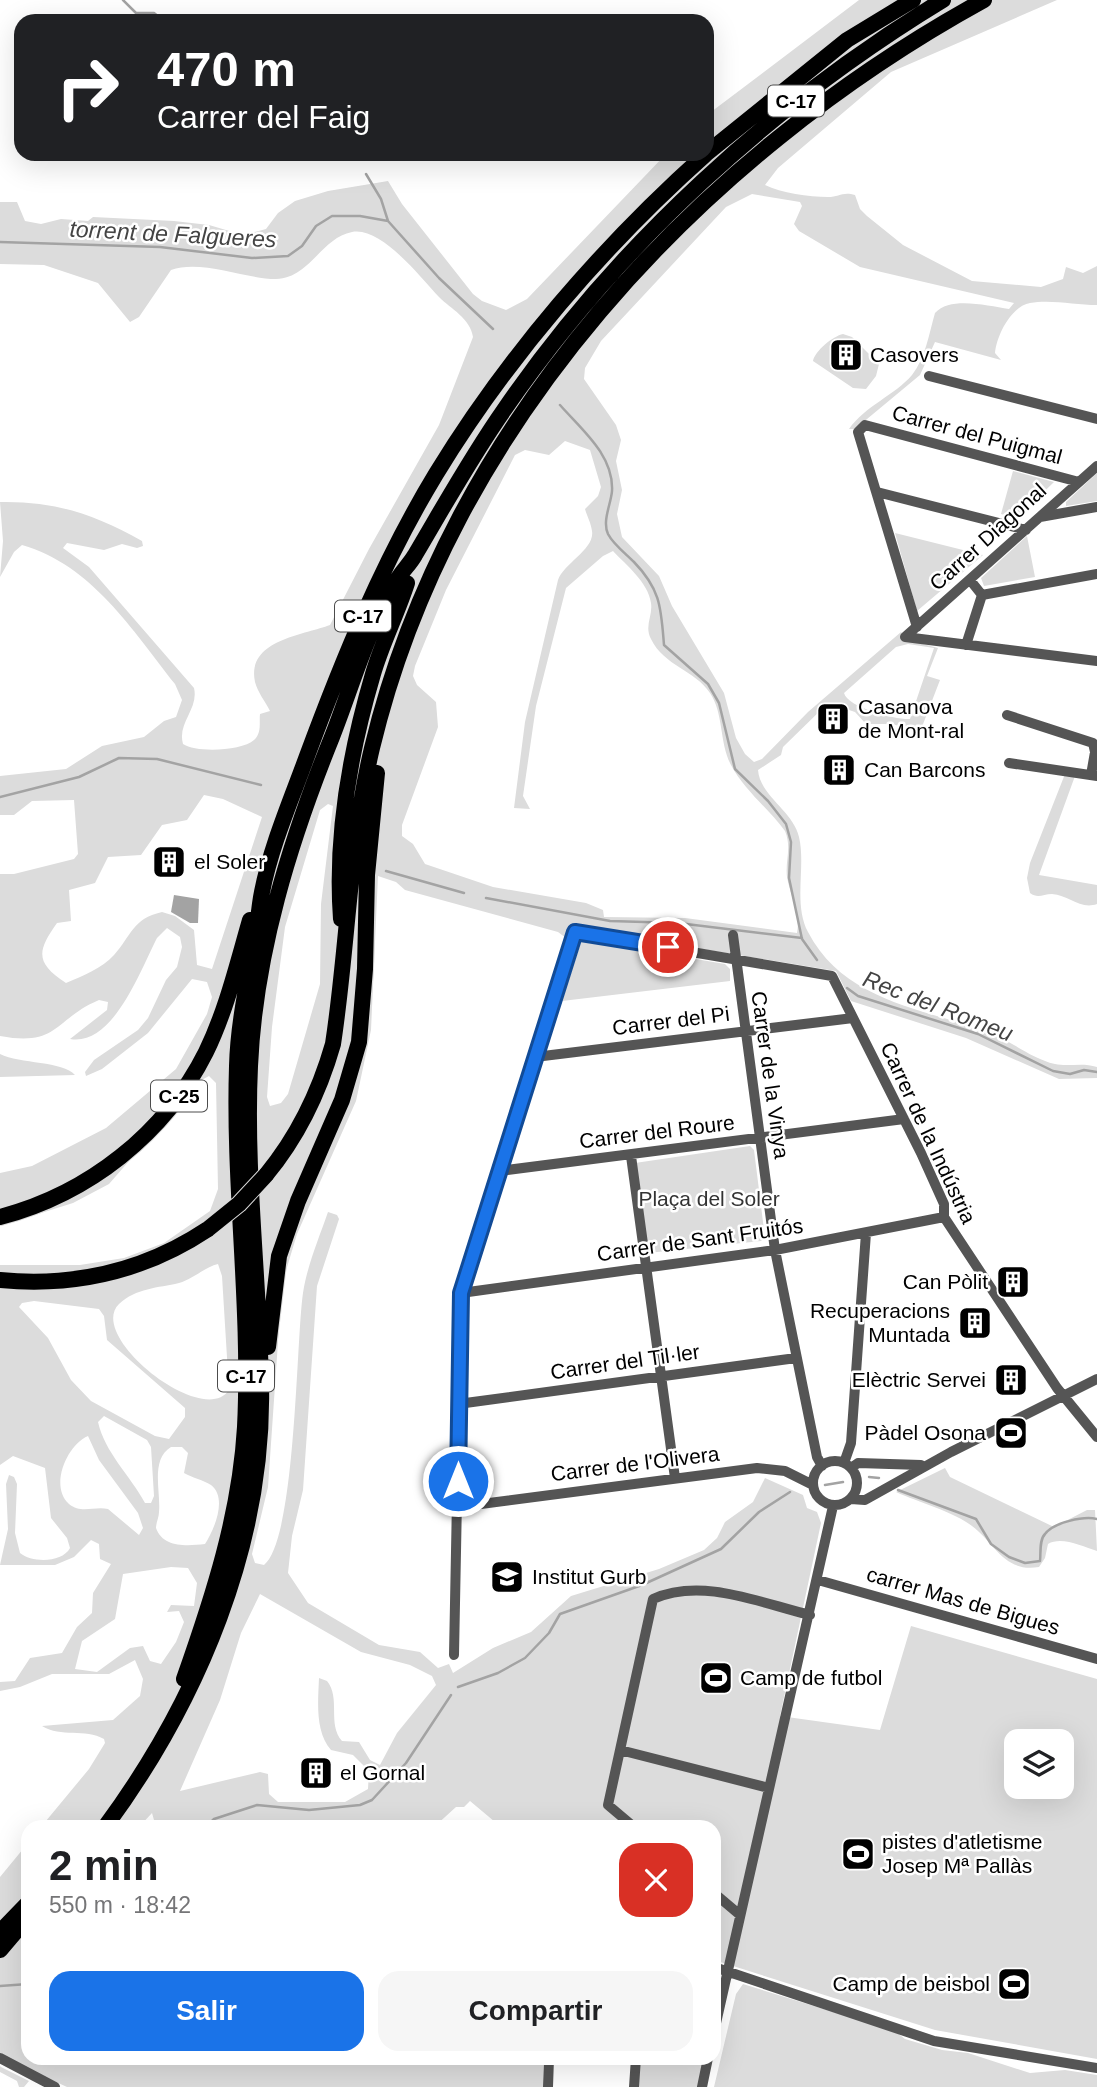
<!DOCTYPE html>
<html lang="es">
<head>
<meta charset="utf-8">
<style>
  :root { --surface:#fff; --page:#f6f6f6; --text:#202124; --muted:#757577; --accent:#1a73e8 }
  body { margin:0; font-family:Arial,sans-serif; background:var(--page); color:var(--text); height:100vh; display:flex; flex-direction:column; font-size:26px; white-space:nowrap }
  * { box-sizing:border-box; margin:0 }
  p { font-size:23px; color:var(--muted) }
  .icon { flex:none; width:38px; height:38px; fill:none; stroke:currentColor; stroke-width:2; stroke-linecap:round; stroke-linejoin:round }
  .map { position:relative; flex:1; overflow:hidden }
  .side { position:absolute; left:21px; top:1820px; width:700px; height:245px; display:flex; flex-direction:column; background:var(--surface); border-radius:21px; box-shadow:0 7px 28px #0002 }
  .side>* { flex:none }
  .guide { position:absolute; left:14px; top:14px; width:700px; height:147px; border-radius:21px; box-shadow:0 7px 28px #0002; background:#202124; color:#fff; overflow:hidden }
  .buttons { position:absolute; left:1004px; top:1729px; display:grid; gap:14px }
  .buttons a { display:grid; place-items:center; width:70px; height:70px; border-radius:14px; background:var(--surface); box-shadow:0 7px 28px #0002; font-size:35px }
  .pin { position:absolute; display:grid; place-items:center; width:60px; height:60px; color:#fff; margin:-30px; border:4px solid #fff; border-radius:50%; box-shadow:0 2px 7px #0007 }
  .me { position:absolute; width:77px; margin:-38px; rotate:0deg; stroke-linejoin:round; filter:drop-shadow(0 0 5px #0008) }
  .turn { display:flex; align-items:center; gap:24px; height:147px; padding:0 28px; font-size:32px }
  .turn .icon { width:91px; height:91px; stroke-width:2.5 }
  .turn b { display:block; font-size:49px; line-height:60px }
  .round { display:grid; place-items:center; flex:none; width:74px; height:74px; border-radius:21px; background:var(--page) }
  .summary { display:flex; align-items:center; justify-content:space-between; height:119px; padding:0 28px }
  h1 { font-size:42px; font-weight:800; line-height:52px }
  .button { display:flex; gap:14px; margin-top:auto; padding:14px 28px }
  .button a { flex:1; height:80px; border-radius:21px; background:var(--accent); color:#fff; font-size:28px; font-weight:800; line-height:80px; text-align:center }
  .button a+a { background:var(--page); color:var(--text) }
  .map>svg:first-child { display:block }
</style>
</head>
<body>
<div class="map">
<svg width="1097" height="2087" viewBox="0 0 1097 2087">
  <rect width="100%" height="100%" fill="#fff"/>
  <path fill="#dcdcdc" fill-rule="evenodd" d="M859,0H1057L891,72L778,168L765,185C781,193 809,197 828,197C839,197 843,191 855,195L860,209L867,216L903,245L972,281L1041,287L1063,279L1066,267L1083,273L1097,266V305C1076,305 1050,299 1030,303C1012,306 997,334 995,353L1001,360L935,342L920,375L855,429H849C865,406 895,395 912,375C925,359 929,334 935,313C951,296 987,306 1009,309L1014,303L860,267L799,231L794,224L802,206L800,202L752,194L726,207L601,341L585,368L584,379L616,425L621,440L616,461L622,490L617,514L622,537L659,576L672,606L724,693L736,738L745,754L754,762L762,759L808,712L901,632L908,640L938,648L927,676L940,680L920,732L892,724H866L855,712L831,704L824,707L783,747L781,755L758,770C760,796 793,811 799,837C806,866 793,904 808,932C844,1001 921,1008 988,1032C1012,1041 1030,1058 1055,1064C1069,1067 1082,1062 1097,1067V1078L1059,1079L966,1038L851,1001L836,971L575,928L570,941L558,932L405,890L396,882L378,876L371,1030L356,1101L297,1234L282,1284L268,1487L252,1554L255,1563L264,1565C296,1539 296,1341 303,1293C307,1266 319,1238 328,1212L337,1215L339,1219L317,1286L303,1490L292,1536L288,1573L308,1603L379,1645L420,1652L438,1668L449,1664L453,1673L493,1648L531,1632L571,1596L659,1569L704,1550L717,1538L725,1522L753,1502L765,1478L803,1495L807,1508L817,1512L821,1523L780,1716L880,1730L911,1626L1097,1679V2059L935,2030L714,1960V1827H501L470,1801L464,1807H456L434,1827H156L152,1813L139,1827H41L89,1769L105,1743L104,1739C85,1728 61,1738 42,1726L113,1720L140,1696L143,1679L135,1660L109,1674H52L20,1687L0,1691V1682L15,1681L30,1658L62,1653L77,1627L92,1613L93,1593L111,1564L100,1559L99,1544L91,1540L74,1557L55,1565H0L8,1529L6,1484L9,1475L14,1477L17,1484L15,1533L20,1553C32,1563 62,1563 70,1548L67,1538L51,1518L45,1468L13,1456L0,1465V1265H80L124,1258L164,1243L210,1211L218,1189L216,1083L209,1076L198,1082L109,1184L73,1203L0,1226V1173L32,1166L106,1128L176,1069L207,1014L212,997L207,982L192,979L148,1033L102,1069L86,1076L85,1072L94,1060L138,1030L148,1018L166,980L177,967L182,947L180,937L167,928L157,938C141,969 113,1047 70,1039L107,1010L108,1002L99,1000C54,1019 59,1047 0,1036V874H14L74,859L78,854L74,800L32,801L14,815H0V776L66,769L102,746L144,737L164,721L176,717L182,700L175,684C132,630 92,565 22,545L14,552L0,577L3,541L0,502C55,501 94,514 142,541L143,546L137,548L122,544L104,550L67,543L63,548L89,567L194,688C199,709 177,723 183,744C196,753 242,751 254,740C262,733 259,722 260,714L270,711C265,701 258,693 255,682C246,640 304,635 330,625L369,549L439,425L473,337C470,318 451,309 439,297C421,278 381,226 352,232C321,238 310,278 276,279C245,279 201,259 171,270L139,317L130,322L98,283L44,265L0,264V202H17L25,221L41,224L61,219L88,221L93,217L174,221L209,225L243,235L266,229L278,213L295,201L328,191L388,181L402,204L473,294L482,301L506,310L527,299L666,154H707V115ZM565,441L590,450L601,487L598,496L585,509C587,516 591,523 592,531C595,549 564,563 558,580L525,722L514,808L530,809L523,796L536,706L566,588L603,556L613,551C626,565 648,582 651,603C653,616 644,626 651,639C664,666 695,670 710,693C724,714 719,742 731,765C744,790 769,809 785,831C792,848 785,860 787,877C790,895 801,914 797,933L685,918L604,917L603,910L586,903L493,887L425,864L413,844L402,836V825L438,727L436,702L417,685L413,676L415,666L446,590L515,455L525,450L549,455ZM908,644L934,648L910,719C897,720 848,708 844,693L896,647ZM204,795L223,799L262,817L212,969L197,965L194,930L175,916L162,912C132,919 132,935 114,955C102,968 83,976 66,983C35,963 37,951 57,923L71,921L69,890L95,883L108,857L141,855L162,825L187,820ZM328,804L333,806L321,904L320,984L288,1094L281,1103L270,1106L267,1097L272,1027L285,927L320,810ZM218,1264L222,1276L229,1390C203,1429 86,1336 119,1304C136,1288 158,1288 179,1283C193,1279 205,1267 218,1264ZM34,1301L99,1309L104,1316L107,1340L185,1408V1417L169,1439L155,1436L91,1401L71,1380L48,1338L19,1307L22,1303ZM104,1416L147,1440L151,1447L154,1496L151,1503H145C130,1475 105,1453 98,1422ZM88,1436L99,1460L138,1513L143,1528L139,1535L108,1509C94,1506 81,1514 69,1504C49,1486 67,1445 88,1436ZM171,1447H182L188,1453L184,1473C193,1478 203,1480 211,1485C228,1498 214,1530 205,1544C187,1546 163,1548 156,1528C156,1523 159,1517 159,1512C161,1491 150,1460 171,1447ZM171,1567L188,1568L197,1583L194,1606L171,1605L167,1612L179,1611L184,1622L176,1642L161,1664L150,1661L143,1646L130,1648L97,1672L75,1669L82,1641L115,1619L123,1574ZM260,1594L361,1652L410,1665L432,1676L436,1685L397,1733L380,1765L370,1760L359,1742L342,1741C327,1724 341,1698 327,1681L319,1678C318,1702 315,1732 331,1750L353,1755L369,1771L368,1789L345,1802H278L269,1794L268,1774L260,1772L180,1791L220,1700L241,1633ZM1017,1741H1062V1787H1017Z
    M843,334L852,337L879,364L876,376L866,389L853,388L813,361C815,351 833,336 843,334Z
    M1013,471L1054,482L1017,518L1001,514Z
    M1097,473V501L1066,506V502Z
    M895,533L983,555L917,611Z
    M1027,536L1035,577L984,586L981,578Z
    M1065,774L1075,776L1039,875L1097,885V904C1080,910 1069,895 1052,894C1043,894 1038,899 1030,893L1027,878L1030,863Z
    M589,941L725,964L730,969V981L562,1001L581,942Z
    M0,1054C20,1064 63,1061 75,1075L0,1077Z
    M750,1146L754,1150L765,1238L761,1241L648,1253L635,1163Z
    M945,1468L950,1477L1054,1527L1087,1510H1095L1097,1551C1082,1546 1061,1536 1048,1544L1045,1558L1039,1567C1004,1573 995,1543 972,1526C954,1512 918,1502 896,1492Z
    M28,1843V2058H543V2087H67L0,2056V1877Z
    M743,1984L895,2031L905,2039L942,2050L968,2053L1030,2073L1065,2070L1097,2075V2087H714L736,1994Z
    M639,2058H705L698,2087H639Z
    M0,2066L1,2067L29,2081L24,2087H19L17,2081L0,2072Z"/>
  <path fill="#a3a3a3" d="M174,895L199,899L198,923H190L171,912Z"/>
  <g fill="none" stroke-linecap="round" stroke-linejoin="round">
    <path stroke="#a3a3a3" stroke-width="2.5" d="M123,0L136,13H154L164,21
      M351,154L357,159
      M366,174L381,199L388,221
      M0,242L160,247L252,258L288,256L302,246L316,226L332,216H360L388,221L439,278L493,329
      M560,405C581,429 614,455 612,491C611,504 602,521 608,534C613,544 626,554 634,562C661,590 661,608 664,645L708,684L719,703L735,769L768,801L786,824L791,842L789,878L802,939L817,960
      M0,797L79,777L119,758L157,759L261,785
      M386,871L464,893
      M486,898L610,921L678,923L802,938
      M847,988L858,996L978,1034L1053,1071L1070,1074L1084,1070L1097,1072
      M869,1477L879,1478
      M825,1485L843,1482
      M898,1490L976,1519L991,1544L1009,1557L1025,1563L1040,1561C1041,1553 1039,1540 1045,1534C1054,1522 1084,1516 1097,1519
      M458,1687L498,1673L525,1658L549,1633L560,1614L642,1585L721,1549L759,1512L790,1492
      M206,1827L214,1819L257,1805L309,1810L360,1805L372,1800L406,1763L451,1695
      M0,1986L28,1984"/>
    <defs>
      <path id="highway" d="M707,153L847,40L913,0
        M341,919C335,838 350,752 373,674C382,643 397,614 407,583
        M266,1175C299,1135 319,1093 333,1044C348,946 349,845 372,748C449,425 698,157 984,0
        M0,1217C88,1194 165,1134 206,1052C226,1011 237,965 250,920
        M0,1280C74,1287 145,1271 208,1229
        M268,1347L279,1256L298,1201L342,1100L359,1042L365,969L367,875L377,773
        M184,1679C213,1597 240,1514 245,1427C251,1306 233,1186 237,1066C238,1027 246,988 254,950C258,930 258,911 262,892C271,846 291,800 307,756C343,659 382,563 436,474C508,356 603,246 706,154
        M105,1827C198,1701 265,1543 261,1384C259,1278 245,1172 250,1066C255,953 290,841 332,737C352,686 368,628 397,580C402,571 410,564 415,555C444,506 471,457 504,410C618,244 772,104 943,0
        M0,1932L28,1903
        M0,1950L28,1917"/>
    </defs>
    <use href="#highway" stroke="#dbdbdb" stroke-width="18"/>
    <path stroke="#555" stroke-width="10" d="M929,376L1097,419
      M877,492L1026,530
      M1040,517L1097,507
      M970,580L982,595L1097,574
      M917,627L858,432L865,425L1079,482
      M905,637L1097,466
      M905,637L1097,661
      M966,645L982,595
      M1007,715L1093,743L1095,752L1091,775
      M1009,763L1097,776
      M733,935L775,1250L817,1457L822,1466
      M535,1057L853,1018
      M631,1156L675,1478
      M499,1171L904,1119
      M461,1293L775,1250L944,1217
      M458,1404L796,1358
      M813 1483a22 22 0 1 1 44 0a22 22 0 1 1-44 0Z
      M844,1463L851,1443L866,1233
      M851,1468L858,1463L921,1465
      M851,1499L865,1500L951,1452L1097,1379
      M458,1507L757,1468L785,1471L813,1485
      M818,1580L1097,1659
      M454,1655L461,1293L575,932L832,976L921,1153L944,1204V1217L1057,1388L1097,1437
      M620,1750L769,1788
      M634,1827L608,1805L653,1599C702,1577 760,1603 810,1615
      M714,1893L740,1915
      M714,1967L934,2041L1097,2068
      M714,2032L833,1506
      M0,2058L55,2087
      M548,2087L549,2058
      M634,2087L636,2058
      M702,2087L708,2058"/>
    <use href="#highway" stroke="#000" stroke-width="16"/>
    <defs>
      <path id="highway-bridge" d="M208,1229L239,1204L266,1175"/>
    </defs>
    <use href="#highway-bridge" stroke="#dbdbdb" stroke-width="18" stroke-linecap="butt"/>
    <use href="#highway-bridge" stroke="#000" stroke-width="16"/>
  </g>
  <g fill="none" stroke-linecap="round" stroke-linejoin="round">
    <defs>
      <path id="route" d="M458,1481L461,1293L575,932L668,947"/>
    </defs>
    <use href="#route" stroke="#114b97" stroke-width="18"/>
    <use href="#route" stroke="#1a73e8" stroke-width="12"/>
  </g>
  <defs>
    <symbol id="building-square" viewBox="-11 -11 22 22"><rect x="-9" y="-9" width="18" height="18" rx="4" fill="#000" stroke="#fff"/><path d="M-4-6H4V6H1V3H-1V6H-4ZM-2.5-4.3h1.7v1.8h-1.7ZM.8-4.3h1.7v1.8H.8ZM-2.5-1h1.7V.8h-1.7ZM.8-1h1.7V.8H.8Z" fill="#fff"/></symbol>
    <symbol id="stadium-square" viewBox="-11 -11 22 22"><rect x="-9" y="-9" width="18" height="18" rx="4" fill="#000" stroke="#fff"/><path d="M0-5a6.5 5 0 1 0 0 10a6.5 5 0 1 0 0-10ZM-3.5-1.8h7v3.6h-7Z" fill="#fff"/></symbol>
    <symbol id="school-square" viewBox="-11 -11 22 22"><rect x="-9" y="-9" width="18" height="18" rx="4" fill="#000" stroke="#fff"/><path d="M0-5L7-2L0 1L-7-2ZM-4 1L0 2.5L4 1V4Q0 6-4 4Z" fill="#fff"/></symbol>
  </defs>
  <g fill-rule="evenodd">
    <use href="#building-square" x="827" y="336" width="38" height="38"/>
    <use href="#building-square" x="814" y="700" width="38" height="38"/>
    <use href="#building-square" x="820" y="751" width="38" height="38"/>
    <use href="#building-square" x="150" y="843" width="38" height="38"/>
    <use href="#building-square" x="994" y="1263" width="38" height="38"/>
    <use href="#building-square" x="956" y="1304" width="38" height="38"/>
    <use href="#building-square" x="992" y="1361" width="38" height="38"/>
    <use href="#stadium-square" x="992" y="1414" width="38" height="38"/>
    <use href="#school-square" x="488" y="1558" width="38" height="38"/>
    <use href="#stadium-square" x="697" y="1659" width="38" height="38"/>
    <use href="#building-square" x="297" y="1754" width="38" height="38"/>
    <use href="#stadium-square" x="839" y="1835" width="38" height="38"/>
    <use href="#stadium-square" x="995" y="1965" width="38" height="38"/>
  </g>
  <g text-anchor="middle" stroke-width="5" stroke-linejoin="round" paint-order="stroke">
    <g fill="#fff" stroke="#4c4c4c" stroke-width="2">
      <rect x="768" y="85.5" width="56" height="31" rx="5"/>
      <rect x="335" y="600.5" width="56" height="31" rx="5"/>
      <rect x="151" y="1080.5" width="56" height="31" rx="5"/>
      <rect x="218" y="1360.5" width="56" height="31" rx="5"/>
    </g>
    <g font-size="19" font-weight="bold" fill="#000">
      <text x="796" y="108">C-17</text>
      <text x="363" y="623">C-17</text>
      <text x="179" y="1103">C-25</text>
      <text x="246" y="1383">C-17</text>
    </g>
    <g font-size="21" fill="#000" stroke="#fff" text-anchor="start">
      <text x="870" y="362">Casovers</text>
      <text x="858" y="714">Casanova<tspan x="858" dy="24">de Mont-ral</tspan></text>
      <text x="864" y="777">Can Barcons</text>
      <text x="194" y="869">el Soler</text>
      <text x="988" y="1289" text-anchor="end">Can Pòlit</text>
      <text x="950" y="1318" text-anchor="end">Recuperacions<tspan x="950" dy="24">Muntada</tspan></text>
      <text x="986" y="1387" text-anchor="end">Elèctric Servei</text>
      <text x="986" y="1440" text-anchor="end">Pàdel Osona</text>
      <text x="532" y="1584">Institut Gurb</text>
      <text x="740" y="1685">Camp de futbol</text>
      <text x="340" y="1780">el Gornal</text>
      <text x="882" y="1849">pistes d'atletisme<tspan x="882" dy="24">Josep Mª Pallàs</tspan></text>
      <text x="990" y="1991" text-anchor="end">Camp de beisbol</text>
    </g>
    <g font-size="21" fill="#000" stroke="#fff">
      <text transform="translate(977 435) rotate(15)" y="7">Carrer del Puigmal</text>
      <text transform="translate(988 537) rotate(-42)" y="7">Carrer Diagonal</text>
      <text transform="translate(671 1021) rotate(-7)" y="7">Carrer del Pi</text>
      <text transform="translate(770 1075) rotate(82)" y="7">Carrer de la Vinya</text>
      <text transform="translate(657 1132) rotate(-7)" y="7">Carrer del Roure</text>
      <text transform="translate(928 1133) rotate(65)" y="7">Carrer de la Indústria</text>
      <text transform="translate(700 1240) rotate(-8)" y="7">Carrer de Sant Fruitós</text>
      <text transform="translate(625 1362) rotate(-8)" y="7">Carrer del Til·ler</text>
      <text transform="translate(635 1464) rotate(-7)" y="7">Carrer de l'Olivera</text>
      <text transform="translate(963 1601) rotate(16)" y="7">carrer Mas de Bigues</text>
    </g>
    <g font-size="21" fill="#333" stroke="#fff">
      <text x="709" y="1206">Plaça del Soler</text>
    </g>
    <g font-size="23" font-style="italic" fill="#444" stroke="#fff">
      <text transform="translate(173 234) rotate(3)" y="8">torrent de Falgueres</text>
      <text transform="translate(938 1006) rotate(21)" y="8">Rec del Romeu</text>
    </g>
  </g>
</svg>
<div class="buttons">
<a><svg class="icon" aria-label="layers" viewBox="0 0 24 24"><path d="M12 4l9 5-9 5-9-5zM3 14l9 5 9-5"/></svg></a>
</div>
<div class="pin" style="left:668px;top:947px;background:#d93025"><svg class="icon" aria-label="arrive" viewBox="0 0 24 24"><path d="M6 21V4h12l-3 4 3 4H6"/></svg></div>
<svg class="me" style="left:458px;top:1481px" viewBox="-20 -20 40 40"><circle r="17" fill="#1a73e8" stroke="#fff" stroke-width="3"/><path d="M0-11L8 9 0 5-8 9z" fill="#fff"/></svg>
<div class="guide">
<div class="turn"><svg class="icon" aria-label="right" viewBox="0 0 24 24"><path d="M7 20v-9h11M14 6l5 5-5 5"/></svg><div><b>470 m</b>Carrer del Faig</div></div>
</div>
<section class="side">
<div class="summary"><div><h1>2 min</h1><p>550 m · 18:42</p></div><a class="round" style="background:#d93025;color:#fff"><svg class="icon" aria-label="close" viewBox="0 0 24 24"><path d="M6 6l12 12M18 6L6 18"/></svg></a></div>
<div class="button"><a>Salir</a><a>Compartir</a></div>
</section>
</div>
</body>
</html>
